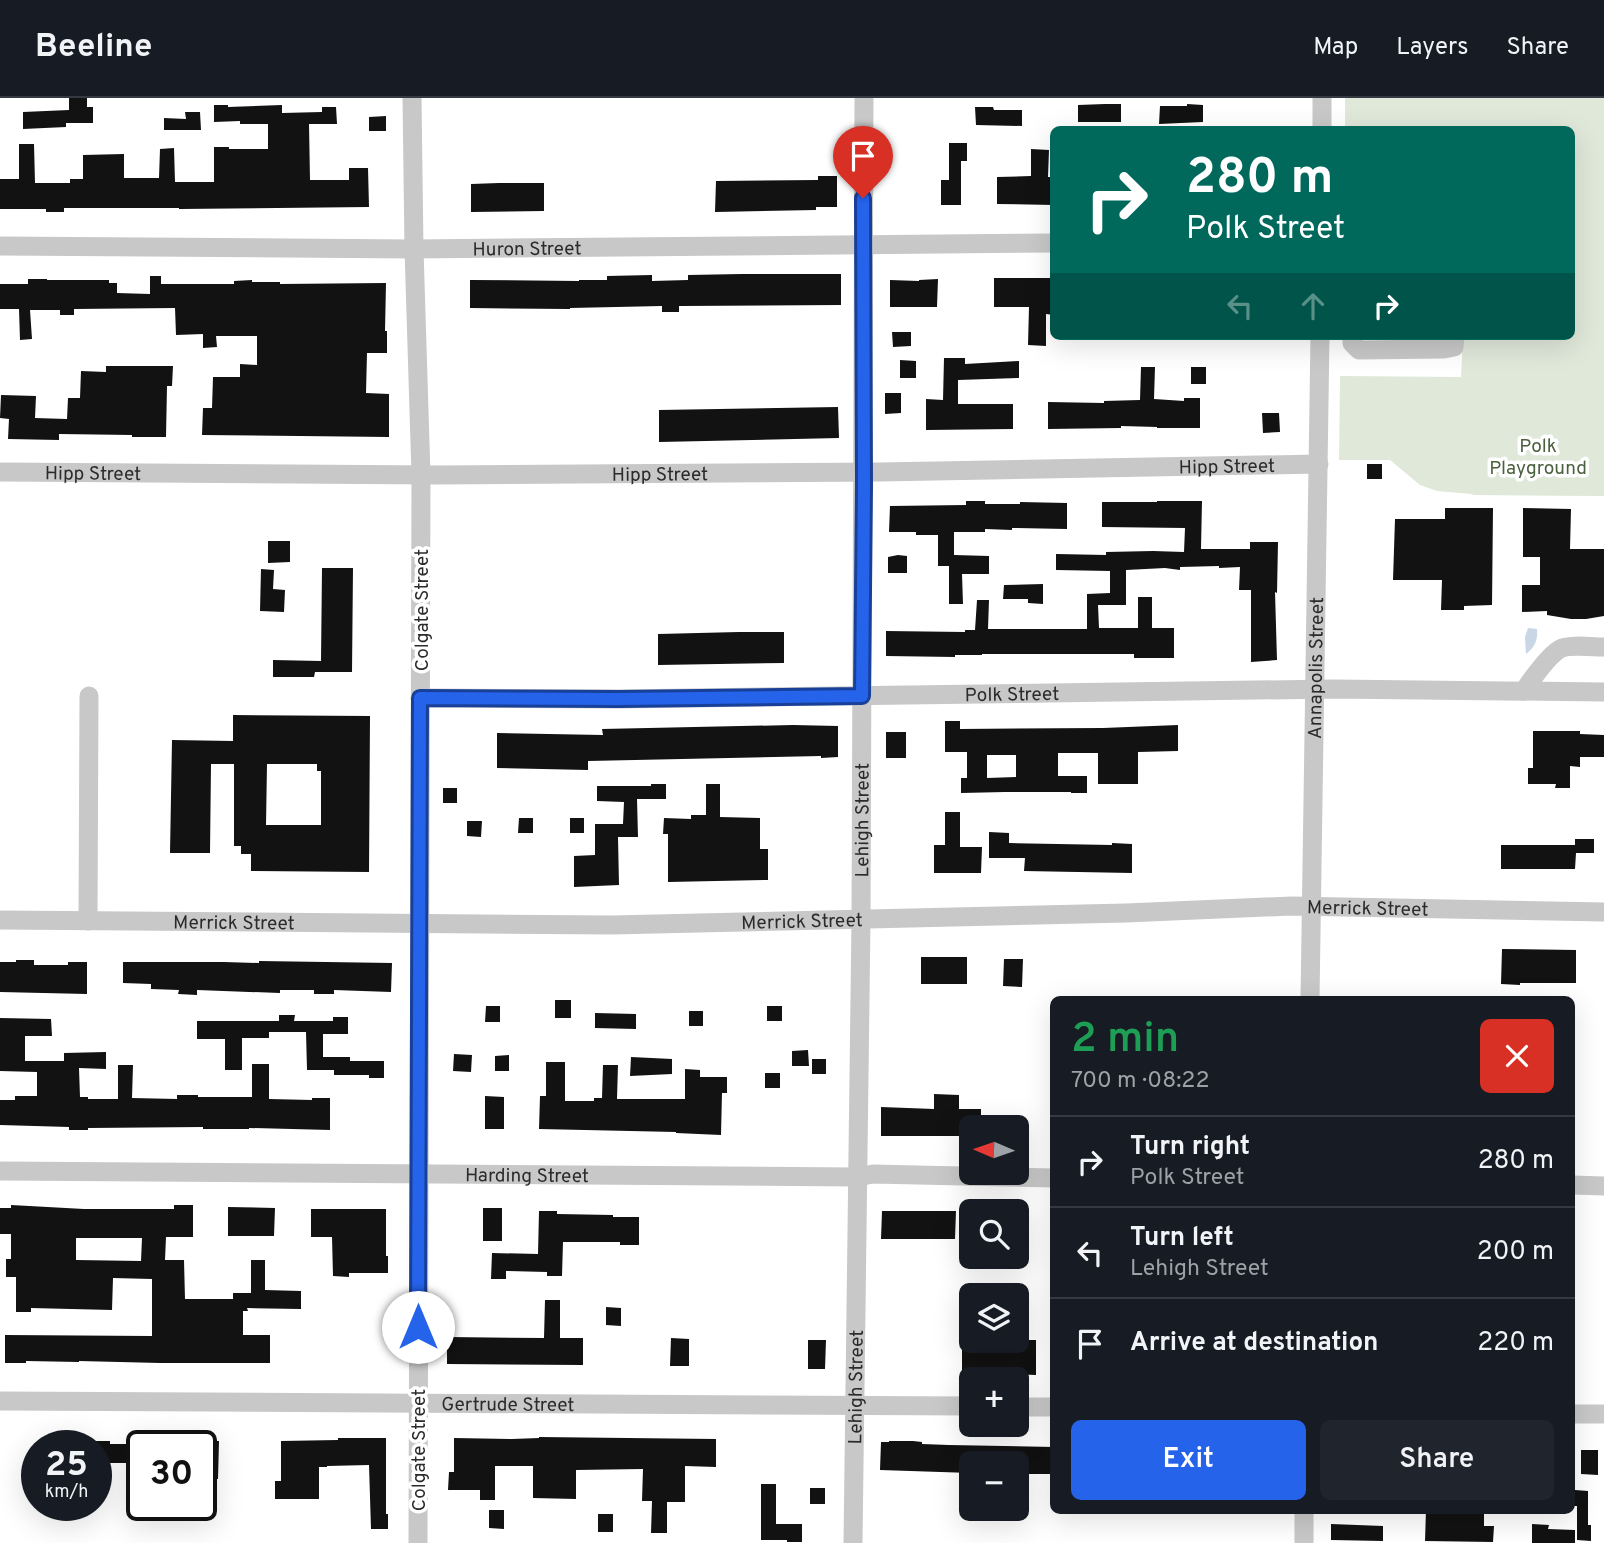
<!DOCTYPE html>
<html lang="en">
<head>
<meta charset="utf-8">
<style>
  :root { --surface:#171b24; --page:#20242c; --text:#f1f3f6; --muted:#9ea1a6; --line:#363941; --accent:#2563eb }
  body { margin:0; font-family:Overpass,sans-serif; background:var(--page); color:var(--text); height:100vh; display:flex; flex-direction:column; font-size:26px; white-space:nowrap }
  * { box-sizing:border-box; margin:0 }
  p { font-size:23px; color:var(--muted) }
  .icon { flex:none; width:38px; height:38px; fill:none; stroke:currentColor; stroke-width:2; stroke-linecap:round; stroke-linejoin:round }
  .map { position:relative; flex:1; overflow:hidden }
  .sheet { position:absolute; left:1050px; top:898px; width:525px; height:518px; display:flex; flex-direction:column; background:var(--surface); border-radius:10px; box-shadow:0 7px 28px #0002 }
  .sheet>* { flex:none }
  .guide { position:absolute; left:1050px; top:28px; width:525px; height:214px; border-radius:10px; box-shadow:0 7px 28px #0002; background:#00695c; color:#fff; overflow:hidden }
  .needle { width:46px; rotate:272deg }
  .controls { position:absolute; left:959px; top:1017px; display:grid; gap:14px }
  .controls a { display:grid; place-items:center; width:70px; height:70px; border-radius:10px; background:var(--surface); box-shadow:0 7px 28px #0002; font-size:35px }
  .speed { position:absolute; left:21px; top:1332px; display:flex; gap:14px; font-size:35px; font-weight:700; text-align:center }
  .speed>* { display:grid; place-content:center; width:91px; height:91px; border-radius:50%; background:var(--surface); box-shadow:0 7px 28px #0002; line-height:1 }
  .speed small { font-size:18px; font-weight:400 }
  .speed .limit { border:4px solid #111; border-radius:10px; background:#fff; color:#111 }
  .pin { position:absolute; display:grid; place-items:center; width:60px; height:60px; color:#fff; margin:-72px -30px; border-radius:50% 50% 50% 0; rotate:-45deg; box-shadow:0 0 7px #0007 }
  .pin .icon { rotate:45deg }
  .me { position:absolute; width:77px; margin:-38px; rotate:0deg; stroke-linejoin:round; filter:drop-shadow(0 0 5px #0008) }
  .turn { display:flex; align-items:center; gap:24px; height:147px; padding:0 21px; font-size:32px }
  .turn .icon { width:91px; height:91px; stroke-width:2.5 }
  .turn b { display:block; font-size:49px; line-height:60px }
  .lanes { display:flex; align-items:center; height:66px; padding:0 21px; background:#0003; justify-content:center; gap:35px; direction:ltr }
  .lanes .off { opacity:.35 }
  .round { display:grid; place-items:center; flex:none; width:74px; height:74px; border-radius:10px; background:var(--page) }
  .head { display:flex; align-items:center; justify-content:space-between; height:119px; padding:0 21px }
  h1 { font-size:42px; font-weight:600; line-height:52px; color:#1e9e55 }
  .action { display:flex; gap:14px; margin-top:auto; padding:14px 21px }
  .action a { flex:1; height:80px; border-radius:10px; background:var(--accent); color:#fff; font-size:28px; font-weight:600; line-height:80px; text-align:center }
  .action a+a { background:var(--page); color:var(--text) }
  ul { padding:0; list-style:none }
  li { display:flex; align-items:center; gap:21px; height:91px; padding:0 21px; border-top:2px solid var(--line) }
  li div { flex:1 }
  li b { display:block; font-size:26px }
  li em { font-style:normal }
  header { display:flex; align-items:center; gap:42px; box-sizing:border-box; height:98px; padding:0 35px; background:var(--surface); border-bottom:2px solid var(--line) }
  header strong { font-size:33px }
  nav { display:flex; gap:38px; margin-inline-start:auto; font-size:24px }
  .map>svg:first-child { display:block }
</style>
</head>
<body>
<header>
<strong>Beeline</strong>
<nav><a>Map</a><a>Layers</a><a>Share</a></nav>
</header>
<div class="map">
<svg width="1604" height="1445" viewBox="0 0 1604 1445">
  <rect width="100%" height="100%" fill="#fff"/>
  <path fill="#e0e8da" d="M1345,0H1604V398L1473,397L1472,396L1437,393L1420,387L1390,362H1339L1340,278L1461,279L1463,238H1572V32L1345,31Z"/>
  <path fill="#c8d6e6" d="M1528,530L1537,531C1538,542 1535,549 1526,556L1525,539Z"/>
  <path fill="#121212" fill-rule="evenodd" d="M69,0H87V9H93V25H66V29L23,31V14L69,12Z
    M1105,6H1121V24H1078V7Z
    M1187,6L1203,7V24L1159,26L1160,8H1187Z
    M214,7H228V9L282,7V15L322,14V9H336L337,26H309L310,82H349V70H368L369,109L179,111V110H64V114H46V111H0V81H19V46H34L35,85H70V81H83V57L124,56V80H159L160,51L174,50L175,84H214V49H229V51H268V26H240V23L214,24Z
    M975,9H993L994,12H1022V28L976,27Z
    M185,14H200L201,32H164V20L186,21Z
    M386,18V33H369V19Z
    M949,45H967V63H961V107H941V82H949Z
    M1031,51L1049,52L1048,79H1054V107L997,106V79L1031,78Z
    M818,78H837V109H816V112L715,114L716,83L818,82Z
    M499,85H544V113L471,114V86Z
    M742,176H841V207L679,208V214H662V208L570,210V211L470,210V182L579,183V182H607V178L652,177V183L688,182V177Z
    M150,178H161V186H234V183L252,182V184H280V186L386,185L385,233H387V255H367L366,295L389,296V339L202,337L203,310H212L213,279H240V266L257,267V238H216L217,249L203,250V236L176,237L175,210L74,211V217H60V212H30L32,241L20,242L19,211H0V186H28V181H47V182H109V185H117V195L150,196Z
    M994,180H1054V217L1046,216V248L1028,247L1029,209H994Z
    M938,181L937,209H890V182L919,183V182Z
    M892,234H911V248L893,249Z
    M944,260H965V266L1019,263V280L958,282V306H1013V331L926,332V301L943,302Z
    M900,262L916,263V280H900Z
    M106,268H173L172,288H167L166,339H132V337L59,336V342L8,341L9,321L0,320L1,297L36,298L35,320L67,321L68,300H80L81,273L106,274Z
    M1141,269H1155L1154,301L1184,303V300H1200V330H1157V329L1121,328V330L1048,331V304L1104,305V303L1140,302Z
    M1191,269H1206V286H1191Z
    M885,295H901V315L885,316Z
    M838,309L839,340L659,344V312Z
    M1262,315H1279L1280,334L1263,335Z
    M1367,366H1382V381H1367Z
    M966,403H985V406H1020V404L1067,405V431L1012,430V432L985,431V434H954V457L989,458V476H962L963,506H949V468H938V437H916V434H889L890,408L966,407Z
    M1157,403H1202L1201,451H1250V444H1278L1277,495L1275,494L1277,562L1251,564V492H1239L1240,469L1219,470V468L1180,469V472L1165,470L1126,472V507H1098L1099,530H1138V499H1152V530H1174V560H1134V556H982V557H955V559L886,558V533L965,534V532H975L977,502H989L988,531H1087V496L1110,495V473L1056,472V456L1106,457V454L1153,453L1184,454L1185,430L1102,429V404H1157Z
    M1445,410H1493L1492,507L1464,508V512H1441L1442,482H1393L1395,421H1445Z
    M1523,410L1571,411L1570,451H1604V518L1586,521H1571L1547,517V513L1522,514V487H1540V459H1523Z
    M268,443H290V464L268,465Z
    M898,457L907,458V475H888V459Z
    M322,470H353L352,574H315L314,579H273V562L321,563Z
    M261,471L274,472L273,491L285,492L284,514L260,513Z
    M1043,486V506L1028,505V501H1003L1004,487Z
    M739,534H784V565L658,567V536Z
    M233,617L370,618L369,774L251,773V756H241V748H234V666H211L210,755H170L172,642L233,643ZM267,666H317V673H321V727H266Z
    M945,623H960V631L1103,630L1178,627V653L1138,654V686H1098V655H1058V678H1087V695H1071V694H1005L961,695V680H967V654H945ZM987,657H1016V679L987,680Z
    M793,627L838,628V659L821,660V658L588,663V672L497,670V635L603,637L602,631Z
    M1533,633H1580V636L1604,637V659H1580V669L1570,668V690H1555L1556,686H1528V670H1533Z
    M886,634H906V660H886Z
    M651,686H666V701H637L638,739H618L619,787L574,789V758L595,757V726H623L624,704L597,703V688H651Z
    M706,686H720V719L760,720V751H768V782L668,784V736H663L664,720L691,721V717H706Z
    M443,690H457V705H443Z
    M945,714H960V749H982L981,775H934V747H945Z
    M519,720H533V735H518Z
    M570,720H584V735H570Z
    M467,723H482L481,739L467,738Z
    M989,734L1009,735V745L1112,747V745L1132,746V775L1024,773L1025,760H989Z
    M1575,741H1594V755H1576L1575,771H1501V747H1575Z
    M1502,851L1576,852V885H1520V887L1501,886Z
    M921,859H967V886H921Z
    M1004,861H1023L1022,889L1003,888Z
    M16,862H34V867H68V864H87V896L0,894V864H16Z
    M259,863L392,865L391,894L334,892V896H314V892H280V895L197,892V897L178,896L179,892L151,891V886L123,885V864H224L259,865Z
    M555,902H571V920H555Z
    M486,908H500V924H485Z
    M767,908H782V923H767Z
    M689,913H703V928H689Z
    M595,915L636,916V931L595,930Z
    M279,917H295L294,923H333V919H348V936H323V959H350V963H384V980H369V977H334V972H307L306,934H269V940H242V972H225V941H197V923H279Z
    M0,920L51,921L52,938H25V963H64V955L106,954V971L79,970L80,999H88V1001H118V967H133L132,1000L177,1001V997H198V999H252V966H269V1001L312,1002V1000H330V1032L249,1030V1031H203V1029L88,1030V1032H69V1029L0,1027V1002H15V998H37V974L0,973Z
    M808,952L809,968H792V953Z
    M454,956L472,957L471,974L453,973Z
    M509,957V973H495V958Z
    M631,959L672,961V976L630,978Z
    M812,961H826V976H812Z
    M546,964H565V1003H594V1000H602L603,967H618L617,1001H685V971L700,972V979H727V995H722L721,1037L676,1035V1034L539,1031L540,998H546Z
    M765,975H780V990H765Z
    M934,996L959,997V1011H981V1029H971V1038H881V1009L934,1011Z
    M485,998L504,999V1031H485Z
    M11,1107L84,1111H174V1107H193V1139H166L165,1162H184L185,1201H233V1195H251V1162H265V1192L301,1193V1211L247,1210L248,1213H243V1237H270V1265H160L79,1263V1264L26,1263V1265H5V1237L152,1238V1181L113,1180L112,1212L31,1210V1214H16V1179H6V1161H11V1136H0V1110H11ZM76,1140H142L141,1163L76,1162Z
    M228,1109L275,1110L274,1138H228Z
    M483,1110H502V1143H483Z
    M311,1111H386V1158H388V1175H349V1179L333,1178L332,1139H311Z
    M539,1113H557V1116L613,1117V1119H639V1147H620V1144H563L562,1178H547V1174L506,1173V1181H491L492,1155L538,1156Z
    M882,1113H956L955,1141H881Z
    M545,1202H560V1240H583V1267L447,1266V1239L544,1240Z
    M606,1209L621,1210V1228L606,1227Z
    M671,1240L689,1241V1268H670Z
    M808,1242H826L825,1271H808Z
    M962,1242H1036V1277L989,1275V1272H962Z
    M539,1339L716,1341V1369L685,1368V1404H667V1435H651L652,1403H642L643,1371L576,1372V1401L533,1400V1368H495V1402H480V1392H448L449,1374H454V1340L512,1341L539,1340Z
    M338,1340H386V1416H388V1431H371L369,1367L327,1368V1369H319V1401H275V1383H281V1343L338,1342Z
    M96,1343H110V1346H142V1365H109V1370H96Z
    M203,1343H219L218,1381H201V1346H203Z
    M889,1343H913L922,1344V1346L949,1347L1054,1349V1376H1017V1365H971V1375L880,1372L881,1344H889Z
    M1581,1352H1598V1377L1581,1376Z
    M761,1386H776V1426H802V1444H787V1442H761Z
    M810,1390H825V1406H810Z
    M1575,1392L1588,1393V1427H1591V1443L1577,1442V1408H1574Z
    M489,1412H504V1431L489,1430Z
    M1426,1412H1484V1428H1494L1493,1444L1425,1443Z
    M598,1416H613V1434H598Z
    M1331,1426L1383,1428V1443L1331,1442Z
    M1532,1426L1549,1427L1548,1431L1575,1432V1445H1532Z"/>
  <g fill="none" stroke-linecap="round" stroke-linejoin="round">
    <g stroke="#c8c8c8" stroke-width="19">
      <path d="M412,0L414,151L421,377L418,1445"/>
      <path d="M1322,32V0"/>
      <path id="s1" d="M0,148L414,151L1054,145"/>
      <path d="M1352,238V245L1359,252L1444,251L1454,249L1455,238"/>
      <path id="s2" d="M0,374L437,377L880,374L1319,366"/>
      <path d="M1524,593C1531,582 1549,557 1560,551C1568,546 1594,549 1604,549"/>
      <path id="s3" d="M420,600L619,601L1334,591L1604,594"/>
      <path id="s4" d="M0,822L612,827L1126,815L1291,808L1604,814"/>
      <path d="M88,823L89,598"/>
      <path id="s5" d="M1310,901L1320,238"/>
      <path id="s6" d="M0,1073L857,1079L873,1076L1054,1080"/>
      <path d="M1572,1087L1604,1088"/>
      <path id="s7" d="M0,1303L971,1308"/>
      <path d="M1017,1309H1054"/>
      <path d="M1572,1316H1604"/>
      <path id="s8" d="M853,1445L861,822L864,0"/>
      <path d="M1304,1445V1412"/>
    </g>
  </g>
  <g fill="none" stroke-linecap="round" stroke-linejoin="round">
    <defs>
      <path id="route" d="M418,1229L420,600L619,601L862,598L864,388L863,100"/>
    </defs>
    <use href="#route" stroke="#184099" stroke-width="18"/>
    <use href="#route" stroke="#2563eb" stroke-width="12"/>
  </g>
  <g text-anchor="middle" stroke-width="7" stroke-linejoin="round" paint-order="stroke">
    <g font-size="19" fill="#2b2b2b" stroke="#fff">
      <text dy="7" stroke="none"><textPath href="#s1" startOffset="527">Huron Street</textPath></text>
      <text dy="7" stroke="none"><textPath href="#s2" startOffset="1227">Hipp Street</textPath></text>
      <text dy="7" stroke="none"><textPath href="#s2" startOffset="93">Hipp Street</textPath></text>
      <text dy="7" stroke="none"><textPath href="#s2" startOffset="660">Hipp Street</textPath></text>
      <text transform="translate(421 512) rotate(-90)" y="7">Colgate Street</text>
      <text dy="7" stroke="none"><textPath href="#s5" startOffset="331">Annapolis Street</textPath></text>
      <text dy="7" stroke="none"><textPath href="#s3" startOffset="592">Polk Street</textPath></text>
      <text dy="7" stroke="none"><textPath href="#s8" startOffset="723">Lehigh Street</textPath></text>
      <text dy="7" stroke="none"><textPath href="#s4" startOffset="1368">Merrick Street</textPath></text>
      <text dy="7" stroke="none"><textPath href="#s4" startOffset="802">Merrick Street</textPath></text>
      <text dy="7" stroke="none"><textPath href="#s4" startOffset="234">Merrick Street</textPath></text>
      <text dy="7" stroke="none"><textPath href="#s6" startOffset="527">Harding Street</textPath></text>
      <text dy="7" stroke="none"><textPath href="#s8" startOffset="156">Lehigh Street</textPath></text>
      <text dy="7" stroke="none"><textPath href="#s7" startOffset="508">Gertrude Street</textPath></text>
      <text transform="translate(418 1352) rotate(-90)" y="7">Colgate Street</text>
    </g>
    <g font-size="19" fill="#4a613e" stroke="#fff">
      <text x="1538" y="354">Polk<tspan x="1538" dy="22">Playground</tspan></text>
    </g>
  </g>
</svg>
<div class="controls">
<a><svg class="needle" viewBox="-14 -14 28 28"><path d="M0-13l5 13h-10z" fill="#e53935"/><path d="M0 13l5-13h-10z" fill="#9ea1a6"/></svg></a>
<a><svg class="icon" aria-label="search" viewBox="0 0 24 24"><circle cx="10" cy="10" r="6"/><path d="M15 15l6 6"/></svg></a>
<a><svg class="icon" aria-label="layers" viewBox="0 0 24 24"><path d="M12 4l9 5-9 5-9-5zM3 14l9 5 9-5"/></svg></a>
<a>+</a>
<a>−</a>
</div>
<div class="speed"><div>25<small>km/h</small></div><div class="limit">30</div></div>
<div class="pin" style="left:863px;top:100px;background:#d93025"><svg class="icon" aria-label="arrive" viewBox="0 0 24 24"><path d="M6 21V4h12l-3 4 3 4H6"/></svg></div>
<svg class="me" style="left:418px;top:1229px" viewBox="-20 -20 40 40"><circle r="19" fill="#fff"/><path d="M0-13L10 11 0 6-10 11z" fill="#2563eb"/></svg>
<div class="guide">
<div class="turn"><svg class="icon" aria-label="right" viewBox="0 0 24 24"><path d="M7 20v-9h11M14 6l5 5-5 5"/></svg><div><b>280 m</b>Polk Street</div></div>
<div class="lanes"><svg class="icon off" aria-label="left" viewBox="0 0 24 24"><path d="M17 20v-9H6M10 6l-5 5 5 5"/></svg><svg class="icon off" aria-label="ahead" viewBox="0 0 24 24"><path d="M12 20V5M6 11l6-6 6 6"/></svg><svg class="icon" aria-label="right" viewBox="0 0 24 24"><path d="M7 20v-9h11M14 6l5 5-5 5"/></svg></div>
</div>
<section class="sheet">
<div class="head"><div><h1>2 min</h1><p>700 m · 08:22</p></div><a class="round" style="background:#d93025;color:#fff"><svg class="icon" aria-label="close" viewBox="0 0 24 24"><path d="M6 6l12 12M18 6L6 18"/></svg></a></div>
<ul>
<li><svg class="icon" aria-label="right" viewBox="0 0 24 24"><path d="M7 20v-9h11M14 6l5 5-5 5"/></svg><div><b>Turn right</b><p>Polk Street</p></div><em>280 m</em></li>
<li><svg class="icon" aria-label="left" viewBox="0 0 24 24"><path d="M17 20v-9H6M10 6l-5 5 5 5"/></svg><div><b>Turn left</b><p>Lehigh Street</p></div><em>200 m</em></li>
<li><svg class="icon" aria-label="arrive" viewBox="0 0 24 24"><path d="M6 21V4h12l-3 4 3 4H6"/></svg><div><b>Arrive at destination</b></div><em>220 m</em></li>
</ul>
<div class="action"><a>Exit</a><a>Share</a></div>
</section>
</div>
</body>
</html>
